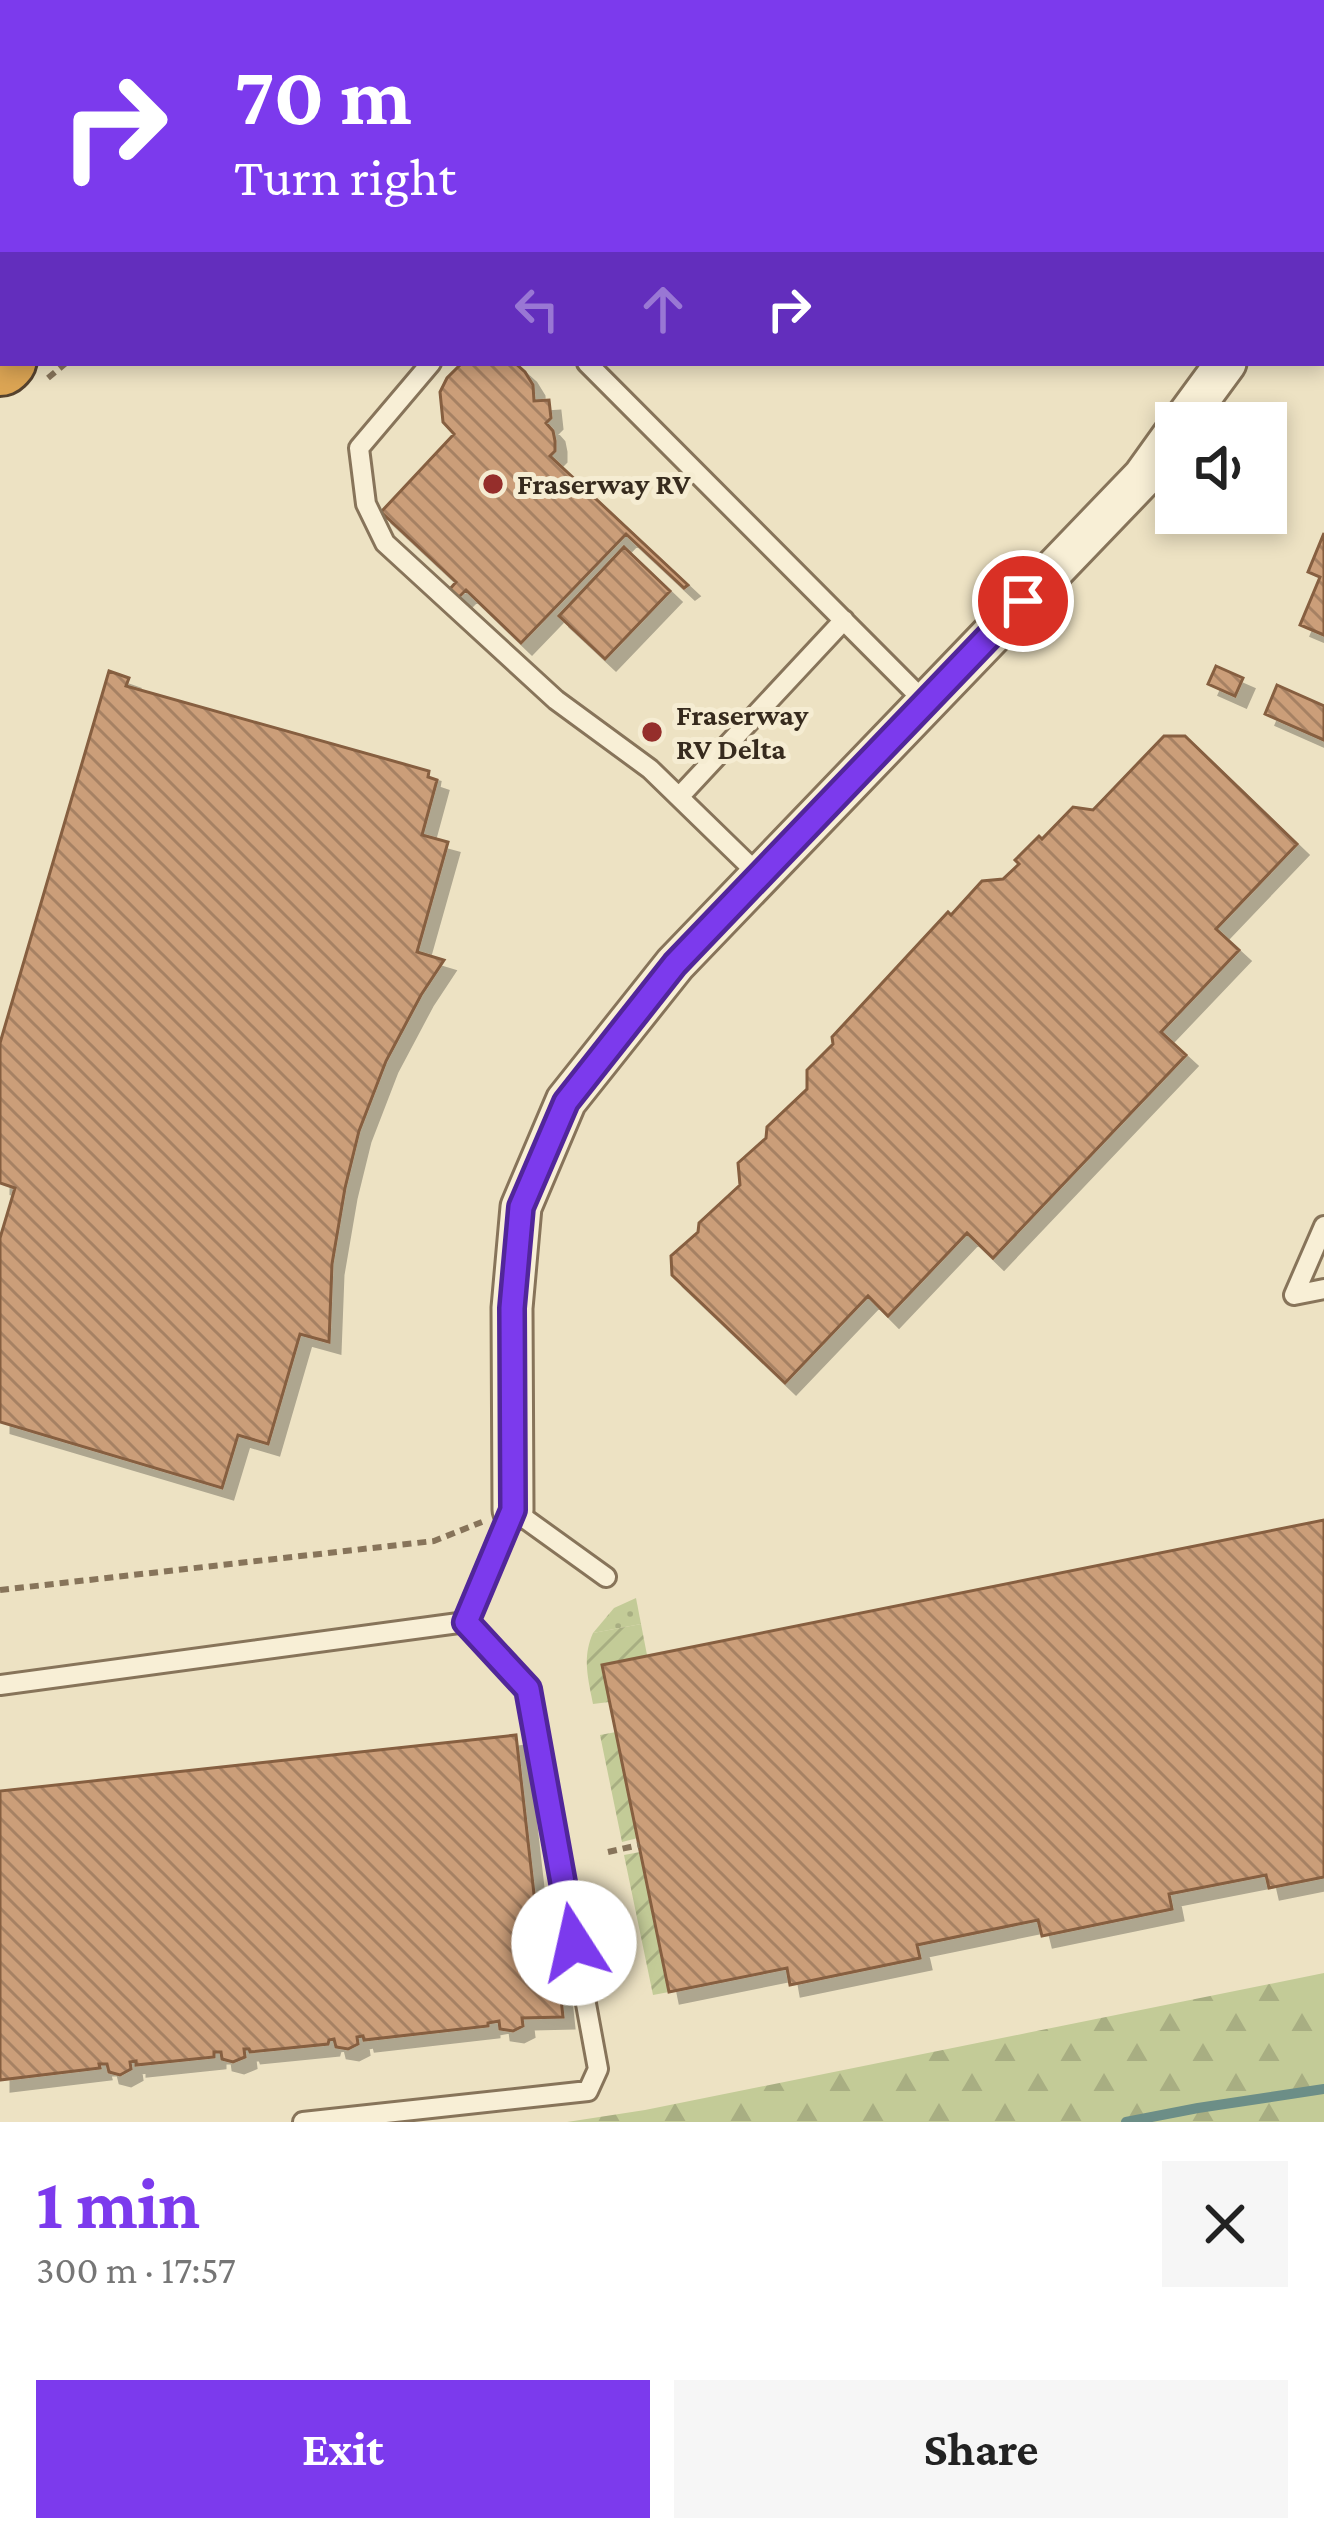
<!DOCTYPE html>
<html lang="en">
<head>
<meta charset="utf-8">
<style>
  :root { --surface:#fff; --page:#f6f6f6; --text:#222; --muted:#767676; --accent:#7c3aed }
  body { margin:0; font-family:"Crimson Pro",serif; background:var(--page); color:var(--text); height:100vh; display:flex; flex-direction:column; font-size:45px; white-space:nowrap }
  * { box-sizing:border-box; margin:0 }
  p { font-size:39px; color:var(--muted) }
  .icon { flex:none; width:66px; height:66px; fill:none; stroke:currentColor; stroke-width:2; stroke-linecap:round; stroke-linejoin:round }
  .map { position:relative; height:2122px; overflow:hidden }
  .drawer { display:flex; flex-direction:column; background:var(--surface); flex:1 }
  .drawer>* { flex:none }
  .top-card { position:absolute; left:0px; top:0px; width:1326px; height:366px; box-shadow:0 6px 18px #0003; background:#7c3aed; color:#fff; overflow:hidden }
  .controls { position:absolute; left:1155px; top:402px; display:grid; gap:24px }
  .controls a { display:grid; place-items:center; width:132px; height:132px; border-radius:0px; background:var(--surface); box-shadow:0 6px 18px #0003; font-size:60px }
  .pin { position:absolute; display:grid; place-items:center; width:102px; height:102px; color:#fff; margin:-51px; border:6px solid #fff; border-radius:50%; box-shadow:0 3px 12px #0007 }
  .me { position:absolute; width:132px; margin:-66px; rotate:350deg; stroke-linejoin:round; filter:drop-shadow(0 0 9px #0008) }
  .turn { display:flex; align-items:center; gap:42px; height:252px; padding:0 36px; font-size:54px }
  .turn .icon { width:156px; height:156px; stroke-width:2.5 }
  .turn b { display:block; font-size:84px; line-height:102px }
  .lanes { display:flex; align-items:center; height:114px; padding:0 36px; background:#0003; justify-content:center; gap:60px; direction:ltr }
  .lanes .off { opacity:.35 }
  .round { display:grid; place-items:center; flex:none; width:126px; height:126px; border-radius:0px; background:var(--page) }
  .head { display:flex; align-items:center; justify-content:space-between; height:204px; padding:0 36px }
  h1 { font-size:72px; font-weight:700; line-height:90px; color:var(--accent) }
  .button { display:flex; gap:24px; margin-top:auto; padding:24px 36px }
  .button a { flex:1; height:138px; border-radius:0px; background:var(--accent); color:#fff; font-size:48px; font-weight:700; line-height:138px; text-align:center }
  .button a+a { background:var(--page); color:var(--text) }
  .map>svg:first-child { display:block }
</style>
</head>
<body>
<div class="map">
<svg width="1324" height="2122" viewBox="0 0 1324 2122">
  <defs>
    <pattern id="grass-dots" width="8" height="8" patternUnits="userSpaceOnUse" patternTransform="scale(3)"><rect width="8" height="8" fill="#c3cb97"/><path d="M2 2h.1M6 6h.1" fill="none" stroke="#a8ae82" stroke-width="1.8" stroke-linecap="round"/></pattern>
    <pattern id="forest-firs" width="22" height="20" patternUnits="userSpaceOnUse" patternTransform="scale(3)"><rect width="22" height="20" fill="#c3cb97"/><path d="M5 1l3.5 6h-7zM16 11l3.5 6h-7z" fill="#a8ae82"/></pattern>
    <pattern id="garden-furrows" width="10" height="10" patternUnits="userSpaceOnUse" patternTransform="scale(3)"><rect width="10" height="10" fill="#c3cb97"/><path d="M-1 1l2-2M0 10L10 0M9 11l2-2" fill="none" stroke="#a8ae82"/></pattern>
    <pattern id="building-back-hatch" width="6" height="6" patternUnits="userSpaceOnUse" patternTransform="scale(3)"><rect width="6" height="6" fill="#cb9e79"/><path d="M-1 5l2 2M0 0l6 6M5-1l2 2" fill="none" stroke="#a68163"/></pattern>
    <filter id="shadow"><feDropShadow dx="11" dy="11" stdDeviation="0" flood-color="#0004"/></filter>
  </defs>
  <rect width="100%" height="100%" fill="#ede2c3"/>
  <path fill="url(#grass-dots)" d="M636,1598L641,1624L593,1633L614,1608Z"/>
  <path fill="url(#forest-firs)" d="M1324,1973V2122H567L645,2110Z"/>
  <path fill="url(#garden-furrows)" d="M641,1624L647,1655L603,1665L609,1702L593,1704C588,1678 582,1658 593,1633Z
    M616,1732L638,1838L622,1842L600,1735Z
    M640,1852L669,1992L653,1995L624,1855Z"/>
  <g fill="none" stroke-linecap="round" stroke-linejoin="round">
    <path stroke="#6c8e87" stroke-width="10" d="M1126,2122L1198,2108L1324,2089"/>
  </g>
  <path fill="url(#building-back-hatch)" stroke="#865e40" stroke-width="3" filter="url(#shadow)" d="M462,363H515L525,372L533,385L534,401L549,400L551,418L546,423L553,431L555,441V451L550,456L688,585L684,588L626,534L521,643L466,590L458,598L449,590L456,582L381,512L454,434L443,422L440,392L447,378Z
    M1324,533V635L1300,625L1320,577L1308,572Z
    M624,547L670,591L605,659L559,616Z
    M1216,666L1243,678L1235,696L1208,684Z
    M109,671L129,678L126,686L429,771L428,777L437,780L422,835L448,842L417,952L444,960L421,995L386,1061L359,1131L345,1188L332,1264L329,1342L300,1334L268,1444L238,1435L222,1488L0,1422V1238L15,1188L0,1183V1043Z
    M1277,685L1324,706V740L1265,714Z
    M1164,736H1185L1297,844L1216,929L1239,950L1161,1032L1186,1055L993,1258L967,1233L888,1316L868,1296L785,1383L672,1275L671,1256L698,1232L699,1223L740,1185L738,1163L766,1138L767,1127L807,1089V1070L833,1044L832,1037L948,912L951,915L982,881L1003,879L1019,864L1015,860L1039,836L1042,839L1073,807L1093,810Z
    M1324,1520V1877L1269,1888L1266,1875L1169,1894L1172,1909L1042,1936L1038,1920L917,1945L920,1958L790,1985L787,1968L669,1992L602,1665Z
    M516,1735L535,1903L547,1902L548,1917L552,1916L563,2017L522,2018L523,2026L513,2031L500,2029L499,2021L488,2023V2026L364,2040L363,2036L357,2037L358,2044L348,2049L336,2047L334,2039L329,2040L328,2044L250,2052L249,2049H244L245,2057L233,2062L222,2059L221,2052H214V2057L136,2065V2061L130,2062L131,2069L120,2075L109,2072L107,2064H99L100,2068L0,2080V1791Z"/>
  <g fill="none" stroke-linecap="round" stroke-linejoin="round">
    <defs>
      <path id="lane" d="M1311,0L1317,3
        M533,3L534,0
        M558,3L560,0
        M1323,157L1324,155
        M431,363L359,448L366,504L385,543L556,700L650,769L760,876
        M587,363L926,703
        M679,797L844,620
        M1324,1226L1294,1295L1324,1289
        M466,1622L513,1510L606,1577
        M0,1685L466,1622
        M303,2122L588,2091L598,2069L528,1689L466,1622"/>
      <path id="street" d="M1182,423L1226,363
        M513,1510L512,1308L521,1207L566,1101L675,964L1143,477L1176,431"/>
      <path id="secondary" d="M887,0L891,3
        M958,0L963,3
        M1323,189L1324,190"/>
      <path id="highway" d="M224,3L225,0
        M349,3L352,0
        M0,153L3,152
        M0,362L3,359"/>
    </defs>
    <use href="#lane" stroke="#87745a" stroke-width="24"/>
    <use href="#street" stroke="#87745a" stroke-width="45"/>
    <use href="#secondary" stroke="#69553d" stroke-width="60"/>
    <use href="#highway" stroke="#55422e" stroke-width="72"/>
    <path stroke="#87745a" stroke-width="6" stroke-dasharray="9 6" stroke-linecap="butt" d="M665,3L666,2
      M48,378L66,363
      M0,1590L434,1541L482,1522
      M608,1852L639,1845"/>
    <use href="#lane" stroke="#f8efd6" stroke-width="18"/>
    <use href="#street" stroke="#f8efd6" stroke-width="39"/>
    <use href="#secondary" stroke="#f8efd6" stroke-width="54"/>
    <use href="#highway" stroke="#dca554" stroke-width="66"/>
  </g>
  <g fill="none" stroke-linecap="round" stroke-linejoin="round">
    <defs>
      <path id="route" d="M574,1943L528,1689L466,1622L513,1510L512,1308L521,1207L566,1102L675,964L1023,601"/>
    </defs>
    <use href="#route" stroke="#51269a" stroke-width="30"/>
    <use href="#route" stroke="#7c3aed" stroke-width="21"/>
  </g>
  <g fill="#952e2b" stroke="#f5ecd2" stroke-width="4.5">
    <circle cx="493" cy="484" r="12"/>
    <circle cx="652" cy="732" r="12"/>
  </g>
  <g text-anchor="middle" stroke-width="10" stroke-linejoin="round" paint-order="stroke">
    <g font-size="30" font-weight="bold" fill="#372b1e" stroke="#f5ecd2" text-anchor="start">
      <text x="517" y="494">Fraserway RV</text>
      <text x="676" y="725">Fraserway<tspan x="676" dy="34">RV Delta</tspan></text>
    </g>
  </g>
</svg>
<div class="controls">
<a><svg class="icon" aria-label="sound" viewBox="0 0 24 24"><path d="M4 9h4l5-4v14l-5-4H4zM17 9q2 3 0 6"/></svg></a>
</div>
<div class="pin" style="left:1023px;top:601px;background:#d93025"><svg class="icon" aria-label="arrive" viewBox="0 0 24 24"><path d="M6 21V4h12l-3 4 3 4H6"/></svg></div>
<svg class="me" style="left:574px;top:1943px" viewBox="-20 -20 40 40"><circle r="19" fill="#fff"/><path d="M0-13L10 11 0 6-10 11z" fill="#7c3aed"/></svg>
<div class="top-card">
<div class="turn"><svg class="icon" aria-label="right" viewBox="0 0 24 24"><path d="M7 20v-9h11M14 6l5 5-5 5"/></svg><div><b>70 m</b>Turn right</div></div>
<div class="lanes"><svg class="icon off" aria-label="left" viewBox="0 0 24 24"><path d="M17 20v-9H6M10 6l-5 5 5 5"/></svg><svg class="icon off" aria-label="ahead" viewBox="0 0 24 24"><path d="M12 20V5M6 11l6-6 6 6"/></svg><svg class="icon" aria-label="right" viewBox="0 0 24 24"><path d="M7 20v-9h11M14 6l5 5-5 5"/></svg></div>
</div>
</div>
<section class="drawer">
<div class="head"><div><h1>1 min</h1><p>300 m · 17:57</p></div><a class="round"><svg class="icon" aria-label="close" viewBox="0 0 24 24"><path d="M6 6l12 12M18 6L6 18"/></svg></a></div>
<div class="button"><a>Exit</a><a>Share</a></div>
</section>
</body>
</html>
